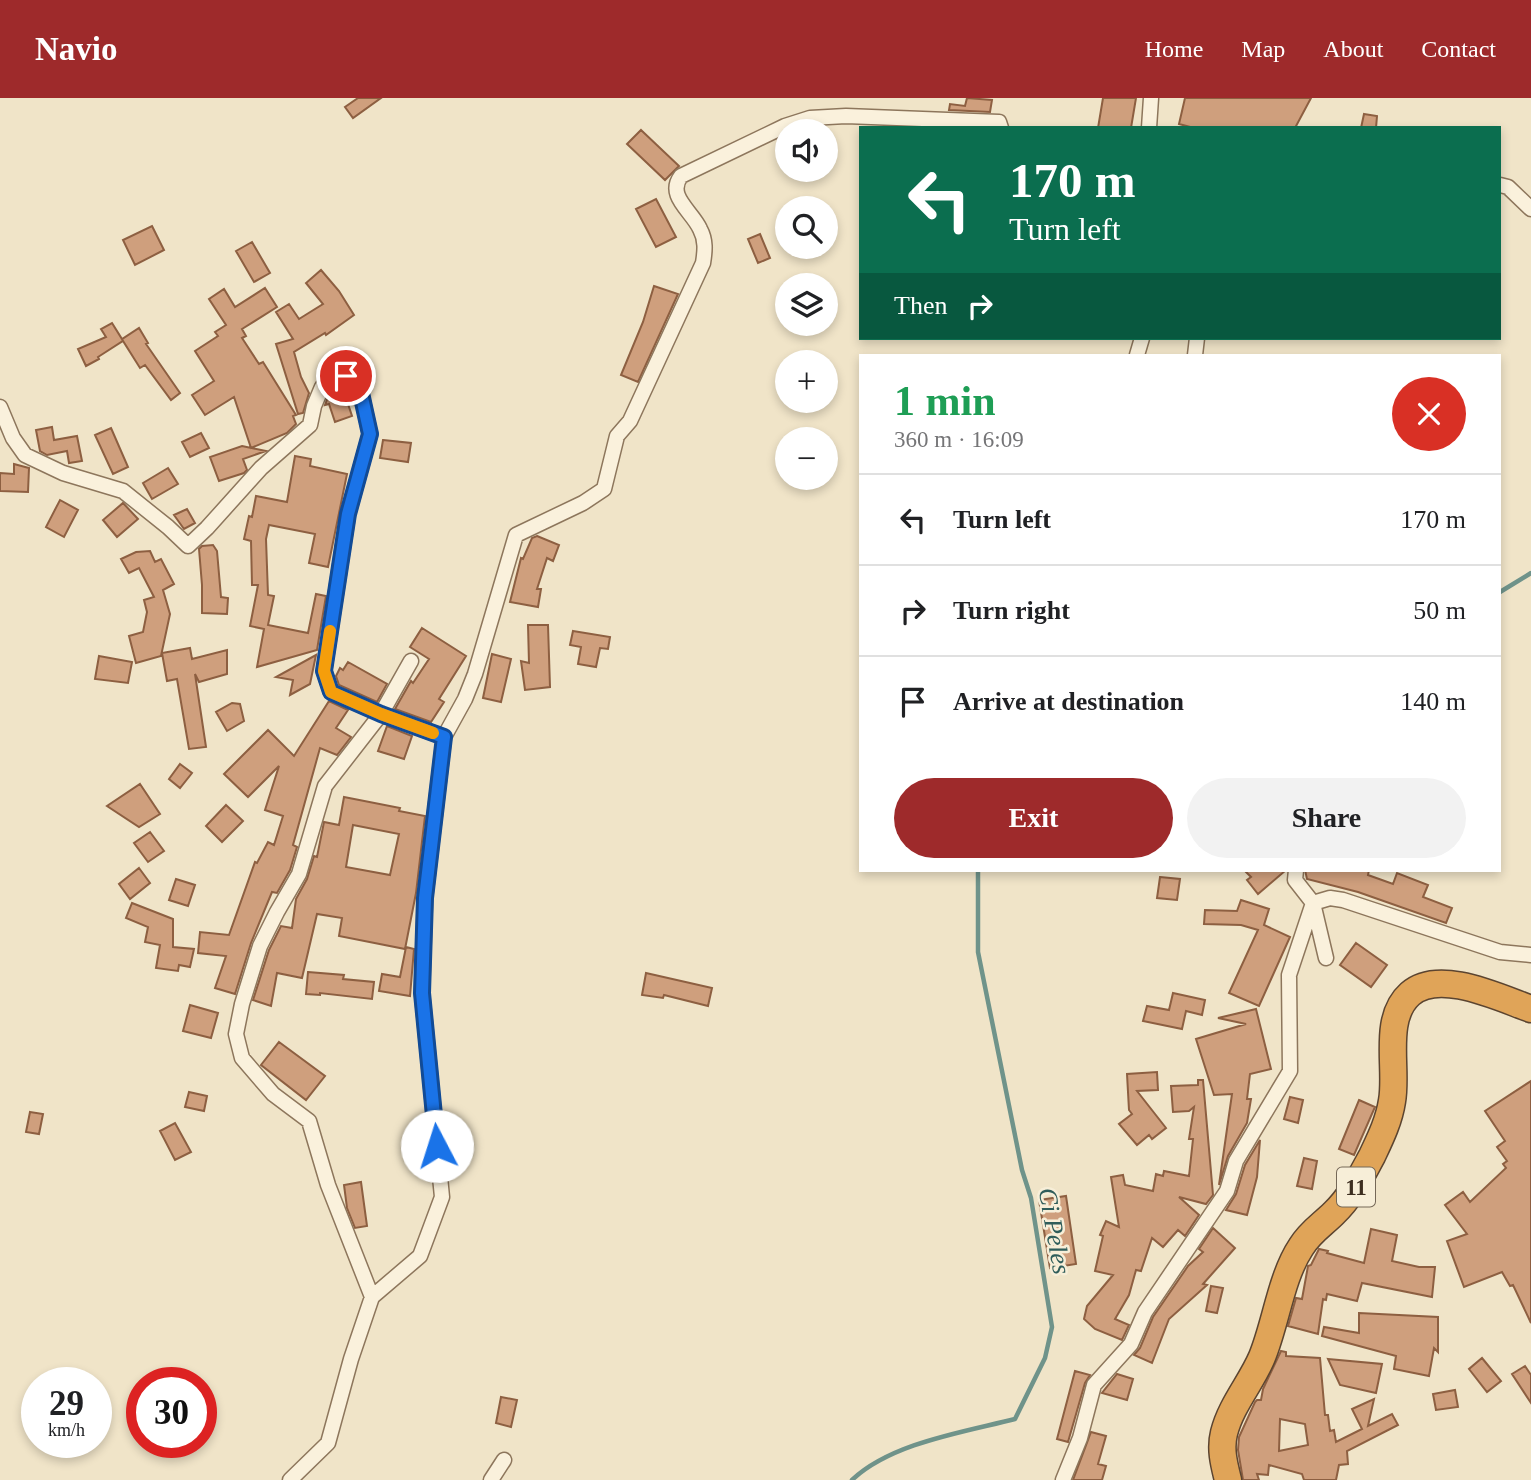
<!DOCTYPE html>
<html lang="en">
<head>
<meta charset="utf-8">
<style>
  :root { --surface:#fff; --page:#f2f2f2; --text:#202124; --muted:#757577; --line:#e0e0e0; --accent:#9e2a2b }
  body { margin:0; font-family:Georgia,serif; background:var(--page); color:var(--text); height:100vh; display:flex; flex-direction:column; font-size:26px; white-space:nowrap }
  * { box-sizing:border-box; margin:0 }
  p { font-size:23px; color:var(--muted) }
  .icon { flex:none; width:38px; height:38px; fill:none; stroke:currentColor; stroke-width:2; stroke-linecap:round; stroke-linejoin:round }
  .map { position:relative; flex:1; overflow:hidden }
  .drawer { position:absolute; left:859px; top:256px; width:642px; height:518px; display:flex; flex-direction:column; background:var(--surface); border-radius:0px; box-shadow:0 4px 10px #0003 }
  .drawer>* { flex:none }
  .top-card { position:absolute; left:859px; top:28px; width:642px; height:214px; border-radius:0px; box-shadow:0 4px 10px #0003; background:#0b6e4f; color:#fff; overflow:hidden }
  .buttons { position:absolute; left:775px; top:21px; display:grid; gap:14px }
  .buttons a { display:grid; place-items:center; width:63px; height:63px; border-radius:50%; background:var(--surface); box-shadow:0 4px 10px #0003; font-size:35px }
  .speed { position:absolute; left:21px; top:1269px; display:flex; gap:14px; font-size:35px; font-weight:700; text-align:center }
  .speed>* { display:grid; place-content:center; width:91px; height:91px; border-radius:50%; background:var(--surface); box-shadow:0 4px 10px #0003; line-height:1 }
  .speed small { font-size:18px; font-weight:400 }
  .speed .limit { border:10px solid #d22; background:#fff; color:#111 }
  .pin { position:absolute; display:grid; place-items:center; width:60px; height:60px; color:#fff; margin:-30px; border:4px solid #fff; border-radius:50%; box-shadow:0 2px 7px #0007 }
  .me { position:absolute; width:77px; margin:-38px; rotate:355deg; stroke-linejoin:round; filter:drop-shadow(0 0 5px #0008) }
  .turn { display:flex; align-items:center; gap:24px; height:147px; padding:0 35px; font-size:32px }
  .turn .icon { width:91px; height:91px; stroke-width:2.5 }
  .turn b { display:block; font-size:49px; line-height:60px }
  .then { display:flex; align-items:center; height:66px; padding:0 35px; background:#0003; gap:14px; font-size:26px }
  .round { display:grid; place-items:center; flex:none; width:74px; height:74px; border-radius:37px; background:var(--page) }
  .headline { display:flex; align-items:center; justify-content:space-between; height:119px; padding:0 35px }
  h1 { font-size:42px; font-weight:600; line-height:52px; color:#1e9e55 }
  .primary-button { display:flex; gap:14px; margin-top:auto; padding:14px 35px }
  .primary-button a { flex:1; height:80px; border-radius:42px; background:var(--accent); color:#fff; font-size:28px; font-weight:600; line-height:80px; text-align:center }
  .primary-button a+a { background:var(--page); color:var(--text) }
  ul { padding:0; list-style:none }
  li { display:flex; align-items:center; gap:21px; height:91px; padding:0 35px; border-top:2px solid var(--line) }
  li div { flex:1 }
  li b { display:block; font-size:26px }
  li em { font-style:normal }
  header { display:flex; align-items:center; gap:42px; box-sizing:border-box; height:98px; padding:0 35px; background:var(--accent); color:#fff }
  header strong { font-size:33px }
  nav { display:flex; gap:38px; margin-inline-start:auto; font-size:24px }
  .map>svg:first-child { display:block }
</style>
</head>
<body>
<header>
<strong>Navio</strong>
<nav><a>Home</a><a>Map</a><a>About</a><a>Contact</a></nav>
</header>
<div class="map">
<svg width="1531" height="1382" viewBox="0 0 1531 1382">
  <rect width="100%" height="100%" fill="#f0e4c8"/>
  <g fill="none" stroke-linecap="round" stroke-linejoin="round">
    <path stroke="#6f938a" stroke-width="4.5" d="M1500,494L1531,475
      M852,1382C891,1345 964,1334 1015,1321L1045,1260L1052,1229L1031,1100L1022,1072L978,854V772"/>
  </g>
  <path fill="#cf9f7d" stroke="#8d5f41" stroke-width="2" fill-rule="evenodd" d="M358,0H381L353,20L345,9Z
    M967,0L992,2L990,14L949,12L950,6L965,8Z
    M1103,0H1136L1131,30H1098Z
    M1185,0H1311L1295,30H1194L1179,26Z
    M1364,16L1377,18L1376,30H1361Z
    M641,32L679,68L665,82L627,46Z
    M656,101L676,139L656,149L636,111Z
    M152,128L164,152L135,167L123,142Z
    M760,136L770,160L758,165L748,141Z
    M252,144L270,175L254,184L236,153Z
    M321,172L339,193L354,217L326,237L325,235L294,254L301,279L309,295L303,315L298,316L276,246L293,241L276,214L289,206L299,221L323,206L306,185Z
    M654,188L678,196L638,284L621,277L643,224Z
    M265,190L277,209L242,231L246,238L242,240L259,266L263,264L296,317L293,318L296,326L287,335L251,350L234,299L205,317L192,297L214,283L195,253L218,238L215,234L226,227L209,201L224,191L235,209Z
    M112,225L122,241L139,230L148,245L146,246L180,295L171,302L145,267L140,270L123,243L98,259L99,261L86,268L78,251L106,239L101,231Z
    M348,288L352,298L346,300L352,318L335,324L329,306L325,307L329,296Z
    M52,329L54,342L77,338L82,363L69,365L67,353L47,357L40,353L36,332Z
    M111,330L128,369L113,376L95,337Z
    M201,335L209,350L190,359L182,344Z
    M383,342L411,345L408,364L380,360Z
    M242,348L266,353L243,361L247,372L244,375L219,383L210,359Z
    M295,358L311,361L310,368L347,376L328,469L309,465L315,436L269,427L266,441L268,497L274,498L268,527L308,535L316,496L326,498L317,552L257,569L264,531L250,528L258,487H252L251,443L244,441L249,418L252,419L256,398L287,404Z
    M14,366L29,370L28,394L0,393V375L14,376Z
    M168,370L178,386L152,401L143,385Z
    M60,402L78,412L64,439L46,429Z
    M123,405L138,421L117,439L103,422Z
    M187,411L195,425L184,431L174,417Z
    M537,438L559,447L553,463L547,460L537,491H541L538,509L510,504L521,460L523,461L532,440Z
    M213,447L217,453L221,499L228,500L227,516L202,515V487L199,451L202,448Z
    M150,453L155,464L161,461L174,486L163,492L170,516L161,558L136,565L129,538L143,534L147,514L144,502L154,499L139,470L129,475L121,461L136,454Z
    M528,527H548L550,589L525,592L521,563L529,565Z
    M422,530L466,558L439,601L444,604L431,624L395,611L411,583L413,585L429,561L410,549Z
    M573,533L610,539L608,551L600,550L596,569L578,566L581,549L570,547Z
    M190,550L192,561L227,552V576L199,584L195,576L206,649L189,651L177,581L167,583L162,555Z
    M492,556L511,561L501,604L483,600Z
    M316,557L310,586L290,597L293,582L276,579Z
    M99,558L132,564L128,585L95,581Z
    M348,564L387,586L377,604L339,587L336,578L340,570L343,572Z
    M329,603L348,612L336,630L351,639L337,657L320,650L293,747L297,749L290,772L277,795L272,794L251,845L235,896L215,890L226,858L198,855L200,834L229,837L255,764L257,765L268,744L274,747L283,718L265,712L279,668L248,699L224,676L268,632L294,658Z
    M232,605L240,606L244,623L227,633L216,614Z
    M387,628L412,638L404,661L378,653Z
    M180,666L192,675L180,690L169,681Z
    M140,686L160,716L139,729L107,708Z
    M344,699L400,710L399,713L425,718L416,795L405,851L339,838L342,820L317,816L302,880L277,875L271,908L253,902L269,852L281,828L292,830L296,801L307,781L314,758L317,759L324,724L339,727ZM353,727L399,736L390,777L346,769Z
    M226,707L243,723L222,744L206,728Z
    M150,734L164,753L148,764L134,745Z
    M139,770L150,785L130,801L119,786Z
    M1244,772H1286L1258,796L1247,782L1251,779Z
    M1305,772H1369L1368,777L1393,786L1397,775L1428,787L1423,799L1452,810L1446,825L1358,794L1307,781Z
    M1160,779L1180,781L1177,802L1157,800Z
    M176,781L195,787L188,808L169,802Z
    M1241,802L1269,811L1264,827L1290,839L1259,908L1229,895L1258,832L1241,827L1204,826L1205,812L1237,813Z
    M132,805L173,821V849L194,851L190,869L179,867L178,873L156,870L160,847L145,844L148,829L126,820Z
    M1356,845L1387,867L1371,889L1340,867Z
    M406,849L414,851L410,898L379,893L382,876L400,879Z
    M308,874L344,877L343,881L374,884L372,901L320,895V897L306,896Z
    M646,875L712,890L708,908L664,897L663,900L642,897Z
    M1173,895L1205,902L1202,917L1186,913L1182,931L1143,923L1147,908L1169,912Z
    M190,907L218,915L211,940L183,933Z
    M1256,911L1271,971L1250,976L1247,1001H1251L1247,1025L1228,1058L1219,1087L1232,996L1214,997L1196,941L1246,926L1218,920Z
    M279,944L325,978L306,1002L261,967Z
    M1157,974L1158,992L1137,993L1166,1030L1152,1041L1149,1037L1137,1047L1119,1026L1132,1016L1129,1012L1127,976Z
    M1198,982H1203L1213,1097L1206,1106L1179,1099L1199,1117L1185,1138L1178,1132L1163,1149L1152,1140L1141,1173L1136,1172L1129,1197L1115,1221L1129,1227L1122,1242L1095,1231L1084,1221L1087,1208L1113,1177L1095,1173L1103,1138L1100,1137L1106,1123L1119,1129L1111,1079L1123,1077L1125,1087L1153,1093L1156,1076L1163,1078L1164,1073L1189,1078L1193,1041H1189L1194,1009L1189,1013L1173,1014L1171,988L1198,987Z
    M1531,983V1225L1513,1187L1510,1188L1502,1174L1464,1189L1447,1143L1467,1136L1445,1107L1463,1094L1470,1104L1506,1070L1503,1066L1507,1063L1497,1049L1505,1043L1485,1013Z
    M189,994L207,998L204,1013L185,1009Z
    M1290,999L1303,1002L1298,1025L1284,1021Z
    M1359,1002L1375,1009L1354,1057L1339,1051Z
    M30,1014L43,1016L39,1036L26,1034Z
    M175,1025L191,1054L175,1062L160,1033Z
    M1260,1042L1257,1079L1247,1117L1226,1112L1236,1096L1245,1067Z
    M1304,1060L1317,1063L1312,1091L1297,1088Z
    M361,1084L367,1128L355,1130L347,1110L344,1087Z
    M1066,1098L1076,1166L1050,1170L1039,1102Z
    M1213,1130L1235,1150L1203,1186L1207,1187L1169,1221L1152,1265L1134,1257L1140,1250L1153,1219L1188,1168L1203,1154L1199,1151Z
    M1371,1131L1397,1137L1392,1163L1419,1169H1435L1432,1199L1362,1185L1357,1203L1327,1196L1326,1202L1323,1201L1318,1236L1288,1228L1296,1200L1302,1201L1308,1168L1311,1167L1319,1151L1328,1153L1327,1155L1364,1165Z
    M1211,1188L1223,1190L1217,1215L1206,1213Z
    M1359,1215L1438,1219V1254L1434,1250L1429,1278L1394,1271L1396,1258L1322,1238L1324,1229L1359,1235Z
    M1281,1253L1286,1254V1258L1320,1260L1325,1317H1328L1330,1333L1334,1332L1336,1344L1362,1331L1352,1311L1374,1301L1368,1328L1392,1316L1398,1327L1347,1353L1348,1366L1339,1367L1336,1382H1304L1302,1376L1269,1367L1268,1377L1257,1376L1259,1382H1243L1238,1352L1239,1339L1255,1304L1257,1302H1261L1263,1291ZM1280,1321L1305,1326L1308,1347L1279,1353Z
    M1482,1260L1501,1283L1487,1294L1469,1271Z
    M1328,1261L1382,1266L1376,1295L1340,1287Z
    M1525,1268L1531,1277V1305L1512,1276Z
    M1075,1273L1090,1277L1085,1285L1068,1344L1057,1341Z
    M1117,1276L1133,1281L1127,1302L1102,1295Z
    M1455,1292L1458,1309L1436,1312L1433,1296Z
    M501,1299L517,1302L511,1329L496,1325Z
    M1091,1334L1106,1338L1098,1366L1106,1368L1102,1382H1073Z"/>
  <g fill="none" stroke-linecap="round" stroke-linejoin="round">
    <defs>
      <path id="street" d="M1149,30L1151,0
        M1500,87L1508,89L1531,111
        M1137,257L1142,240
        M1195,257L1197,240
        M0,309L13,340L25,357L63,375L123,393L168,429L188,448L207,430L261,370L310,327L314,308L322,289L347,278L353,279L359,286L370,336L348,416L324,573L331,594L381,616L444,639
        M1326,860L1313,805L1330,800L1343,802L1500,854L1531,857
        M372,1199L328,1087L309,1023L273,996L242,960L236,936L242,906L260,848L277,814L299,776L325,688L381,616L411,563
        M290,1382L328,1345L351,1261L372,1199L420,1158L442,1099L422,895L425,800L444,639L465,601L475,576L516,437L583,405L604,391L617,338L630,323L703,165C705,153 706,142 700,131C692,113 666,98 681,78L785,28L810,20L846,18L999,24L1001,30
        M491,1382L504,1362
        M1063,1382L1080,1340L1094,1287L1131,1246L1145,1214L1227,1093L1236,1063L1290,973L1289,877L1313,805L1295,782L1296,772"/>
      <path id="highway" d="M1228,1382C1224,1366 1220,1351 1224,1335C1231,1307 1251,1285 1262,1259C1276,1225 1281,1179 1301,1149C1310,1134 1322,1127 1334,1115C1351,1099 1361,1078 1372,1058C1380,1041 1389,1023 1392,1003C1398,971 1382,921 1410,896C1439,870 1500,900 1531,911"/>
    </defs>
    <use href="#street" stroke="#8d765c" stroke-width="17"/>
    <use href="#highway" stroke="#5b4430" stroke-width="29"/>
    <use href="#street" stroke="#faf1dc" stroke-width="14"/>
    <use href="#highway" stroke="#e0a458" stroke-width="26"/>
  </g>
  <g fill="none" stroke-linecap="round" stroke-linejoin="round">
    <defs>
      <path id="route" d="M346,278L353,279L359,286L370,336L348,416L324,573L331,594L381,616L444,639L425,800L422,895L437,1048"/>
    </defs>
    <use href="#route" stroke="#114b97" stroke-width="18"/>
    <use href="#route" stroke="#1a73e8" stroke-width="12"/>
    <path stroke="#f59e0b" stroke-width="12" d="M330,533L324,573L331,594L381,616L433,635"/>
  </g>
  <g text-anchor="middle" stroke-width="5" stroke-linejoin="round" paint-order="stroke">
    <rect fill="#f7eed8" stroke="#756857" stroke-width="2" x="1337" y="1069.5" width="38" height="39" rx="5"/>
    <g font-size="23" font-weight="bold" fill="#3d2e20">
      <text x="1356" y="1097">11</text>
    </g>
    <g font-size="26" font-style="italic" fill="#2f5d5a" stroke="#f7eed8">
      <text transform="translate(1055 1133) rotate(80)" y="9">Ci Peles</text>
    </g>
  </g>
</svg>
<div class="buttons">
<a><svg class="icon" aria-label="sound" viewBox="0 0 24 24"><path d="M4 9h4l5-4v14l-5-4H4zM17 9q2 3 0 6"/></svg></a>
<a><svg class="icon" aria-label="search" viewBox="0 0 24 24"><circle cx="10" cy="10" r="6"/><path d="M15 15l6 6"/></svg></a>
<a><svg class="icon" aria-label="layers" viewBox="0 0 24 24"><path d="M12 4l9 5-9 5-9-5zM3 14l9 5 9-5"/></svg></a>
<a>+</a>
<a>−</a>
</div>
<div class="speed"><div>29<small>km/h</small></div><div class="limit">30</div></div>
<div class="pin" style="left:346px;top:278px;background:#d93025"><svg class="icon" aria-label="arrive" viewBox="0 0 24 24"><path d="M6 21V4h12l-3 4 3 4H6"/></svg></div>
<svg class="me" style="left:437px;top:1048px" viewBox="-20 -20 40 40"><circle r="19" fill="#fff"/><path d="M0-13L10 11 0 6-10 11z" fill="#1a73e8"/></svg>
<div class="top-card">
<div class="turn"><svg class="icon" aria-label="left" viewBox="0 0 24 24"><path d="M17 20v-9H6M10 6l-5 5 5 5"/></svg><div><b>170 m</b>Turn left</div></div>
<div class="then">Then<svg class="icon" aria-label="right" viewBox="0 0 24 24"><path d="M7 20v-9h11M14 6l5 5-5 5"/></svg></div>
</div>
<section class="drawer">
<div class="headline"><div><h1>1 min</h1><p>360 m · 16:09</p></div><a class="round" style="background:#d93025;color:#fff"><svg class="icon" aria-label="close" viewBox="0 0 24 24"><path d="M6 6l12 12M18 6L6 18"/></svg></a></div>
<ul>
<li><svg class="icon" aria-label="left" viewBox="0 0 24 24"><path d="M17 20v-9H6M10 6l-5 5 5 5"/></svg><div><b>Turn left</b></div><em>170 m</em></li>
<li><svg class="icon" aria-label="right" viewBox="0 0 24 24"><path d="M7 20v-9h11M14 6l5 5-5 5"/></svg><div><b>Turn right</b></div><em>50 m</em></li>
<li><svg class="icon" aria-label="arrive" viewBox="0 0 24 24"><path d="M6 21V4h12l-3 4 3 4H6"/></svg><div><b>Arrive at destination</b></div><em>140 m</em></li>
</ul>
<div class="primary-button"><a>Exit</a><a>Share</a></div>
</section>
</div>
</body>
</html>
